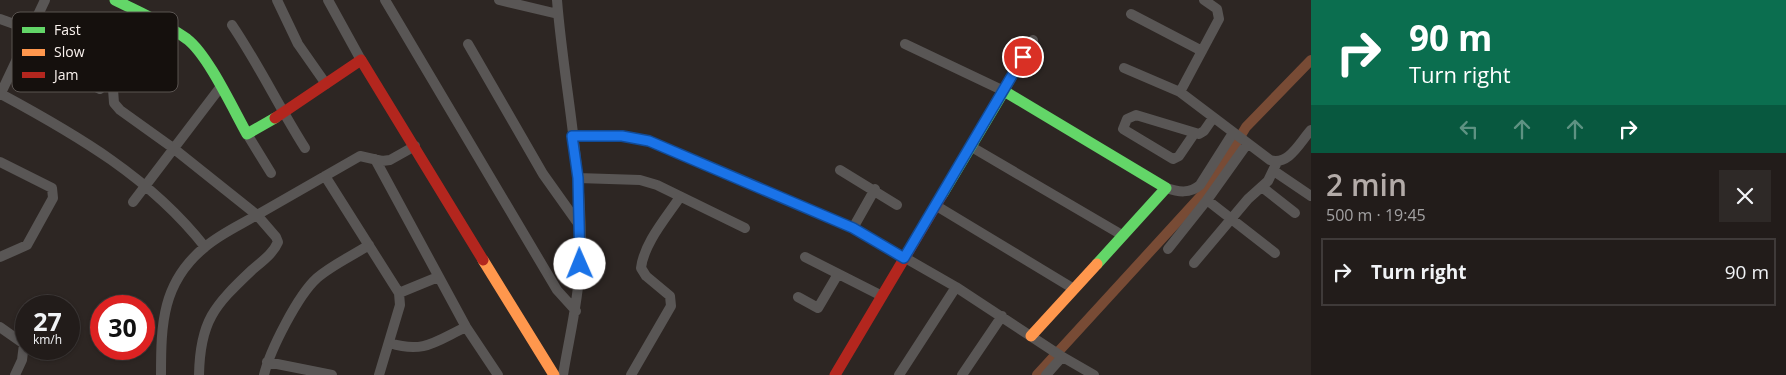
<!DOCTYPE html>
<html lang="en">
<head>
<meta charset="utf-8">
<style>
  :root { --surface:#221c1a; --page:#2e2927; --text:#f1f3f6; --muted:#a2a1a2; --line:#3f3a39; --accent:#b3aba8 }
  body { margin:0; font-family:"Open Sans",sans-serif; background:var(--page); color:var(--text); height:100vh; display:flex; flex-direction:column; font-size:19px; white-space:nowrap }
  * { box-sizing:border-box; margin:0 }
  p { font-size:16px; color:var(--muted) }
  .icon { flex:none; width:28px; height:28px; fill:none; stroke:currentColor; stroke-width:2; stroke-linecap:round; stroke-linejoin:round }
  .map { position:relative; flex:1; overflow:hidden }
  .details { display:flex; flex-direction:column; background:var(--surface); width:475px }
  .details>* { flex:none }
  .top-card { background:#0b6e4f; color:#fff; overflow:hidden }
  .speed { position:absolute; left:15px; top:295px; display:flex; gap:10px; font-size:25px; font-weight:700; text-align:center }
  .speed>* { display:grid; place-content:center; width:65px; height:65px; border-radius:50%; background:var(--surface); box-shadow:0 1px 4px #0004,0 0 0 1px var(--line); line-height:1 }
  .speed small { font-size:12px; font-weight:400 }
  .speed .limit { border:8px solid #d22; background:#fff; color:#111 }
  .pin { position:absolute; display:grid; place-items:center; width:42px; height:42px; color:#fff; margin:-21px; border:2px solid #fff; border-radius:50%; box-shadow:0 1px 5px #0007 }
  .me { position:absolute; width:55px; margin:-28px; rotate:359deg; stroke-linejoin:round; filter:drop-shadow(0 0 4px #0008) }
  .turn { display:flex; align-items:center; gap:18px; height:105px; padding:0 15px; font-size:22px }
  .turn .icon { width:65px; height:65px; stroke-width:2.5 }
  .turn b { display:block; font-size:35px; line-height:42px }
  .lanes { display:flex; align-items:center; height:48px; padding:0 15px; background:#0003; justify-content:center; gap:25px; direction:ltr }
  .lanes .off { opacity:.35 }
  .round { display:grid; place-items:center; flex:none; width:52px; height:52px; border-radius:0px; background:var(--page) }
  .headline { display:flex; align-items:center; justify-content:space-between; height:85px; padding:0 15px }
  h1 { font-size:30px; font-weight:600; line-height:38px; color:var(--accent) }
  ul { padding:0; list-style:none }
  li { display:flex; align-items:center; gap:15px; height:68px; margin:0 10px 8px; padding:0 5px; border:2px solid var(--line); border-radius:0px }
  li div { flex:1 }
  li b { display:block; font-size:19px }
  li em { font-style:normal }
  main { display:flex; flex:1; min-height:0 }
  .map>svg:first-child { display:block }
</style>
</head>
<body>
<main>
<div class="map">
<svg width="1311" height="375" viewBox="0 0 1311 375">
  <rect width="100%" height="100%" fill="#2d2623"/>
  <g fill="none" stroke-linecap="round" stroke-linejoin="round">
    <path stroke="#784b35" stroke-width="10" d="M1037,375L1211,185L1246,127L1311,60"/>
    <path stroke="#595655" stroke-width="10" d="M277,0L298,44L326,84
      M328,0L361,60
      M385,0L557,290L576,311
      M499,0L558,14
      M557,0C564,88 585,177 580,266C578,303 569,338 563,375
      M1131,14L1202,51
      M0,19L31,30
      M155,19L135,60L113,89L114,103L120,110L173,148L257,215C240,225 220,234 205,247C162,282 161,324 161,375
      M232,25C259,65 279,107 305,148
      M468,44L543,174L580,226
      M905,44L1004,91L1033,40
      M21,50L100,89
      M1124,68L1180,92L1270,160C1289,166 1300,142 1311,130
      M1180,92L1219,19L1217,9L1204,0
      M1,94C77,135 151,178 205,247
      M0,95L45,0
      M247,134L271,173
      M1194,134L1179,156L1173,159L1123,129L1127,119L1136,115L1199,134L1204,131L1213,118
      M572,136H622L649,141L853,228L956,287L1061,356L1094,375
      M970,146L1122,235
      M375,159L466,327L498,375
      M0,162L52,188L53,198L27,245L0,257
      M840,170L897,205
      M1274,171L1311,196
      M325,176L399,293L400,305L379,375
      M578,178L640,180L657,185L745,228
      M1262,187L1295,213
      M1166,188C1178,192 1190,194 1200,185L1233,133
      M1207,200L1275,253
      M133,202L219,89
      M935,205L1074,289
      M853,228L875,189
      M1168,249L1207,200L1247,144
      M805,257L882,296
      M1194,263L1248,199L1268,181L1277,162
      M399,293L438,277
      M798,297L818,308L838,274
      M0,327L24,344L22,360L15,375
      M390,343C424,354 436,341 466,327
      M267,362L332,375
      M199,375C200,321 214,306 252,270C261,262 273,254 278,242L276,237L257,215L360,156L382,161L390,160L415,146
      M264,375C270,350 298,295 317,278C332,265 352,256 369,245
      M631,375L671,306L670,296L646,276L641,268C644,243 666,218 680,197
      M899,375L956,287
      M962,375L1002,316
      M1046,375L1062,357"/>
    <path stroke="#63d668" stroke-width="11" d="M115,0C139,12 165,23 187,39C208,55 233,109 247,134L275,118
      M942,195L1004,91L1166,188L1097,264"/>
    <path stroke="#ff974d" stroke-width="11" d="M483,260L554,375
      M1031,336L1097,264"/>
    <path stroke="#b3261e" stroke-width="11" d="M275,118L361,60L483,260
      M835,375L942,195"/>
  </g>
  <g fill="none" stroke-linecap="round" stroke-linejoin="round">
    <defs>
      <path id="route" d="M580,264L578,178L572,136H622L649,141L853,228L904,258L1023,57"/>
    </defs>
    <use href="#route" stroke="#114b97" stroke-width="12"/>
    <use href="#route" stroke="#1a73e8" stroke-width="9"/>
  </g>
  <rect x="12" y="12" width="166" height="80" rx="8" fill="#15100d" stroke="#5a5451" stroke-width="1"/>
  <rect x="22" y="27" width="23" height="6" fill="#63d668"/>
  <rect x="22" y="49" width="23" height="7" fill="#ff974d"/>
  <rect x="22" y="72" width="23" height="6" fill="#b3261e"/>
  <g font-size="14" fill="#fbf3ef">
    <text x="54" y="35">Fast</text>
    <text x="54" y="57">Slow</text>
    <text x="54" y="80">Jam</text>
  </g>
</svg>
<div class="speed"><div>27<small>km/h</small></div><div class="limit">30</div></div>
<div class="pin" style="left:1023px;top:57px;background:#d93025"><svg class="icon" aria-label="arrive" viewBox="0 0 24 24"><path d="M6 21V4h12l-3 4 3 4H6"/></svg></div>
<svg class="me" style="left:580px;top:264px" viewBox="-20 -20 40 40"><circle r="19" fill="#fff"/><path d="M0-13L10 11 0 6-10 11z" fill="#1a73e8"/></svg>
</div>
<section class="details">
<div class="top-card">
<div class="turn"><svg class="icon" aria-label="right" viewBox="0 0 24 24"><path d="M7 20v-9h11M14 6l5 5-5 5"/></svg><div><b>90 m</b>Turn right</div></div>
<div class="lanes"><svg class="icon off" aria-label="left" viewBox="0 0 24 24"><path d="M17 20v-9H6M10 6l-5 5 5 5"/></svg><svg class="icon off" aria-label="ahead" viewBox="0 0 24 24"><path d="M12 20V5M6 11l6-6 6 6"/></svg><svg class="icon off" aria-label="ahead" viewBox="0 0 24 24"><path d="M12 20V5M6 11l6-6 6 6"/></svg><svg class="icon" aria-label="right" viewBox="0 0 24 24"><path d="M7 20v-9h11M14 6l5 5-5 5"/></svg></div>
</div>
<div class="headline"><div><h1>2 min</h1><p>500 m · 19:45</p></div><a class="round"><svg class="icon" aria-label="close" viewBox="0 0 24 24"><path d="M6 6l12 12M18 6L6 18"/></svg></a></div>
<ul>
<li><svg class="icon" aria-label="right" viewBox="0 0 24 24"><path d="M7 20v-9h11M14 6l5 5-5 5"/></svg><div><b>Turn right</b></div><em>90 m</em></li>
</ul>
</section>
</main>
</body>
</html>
